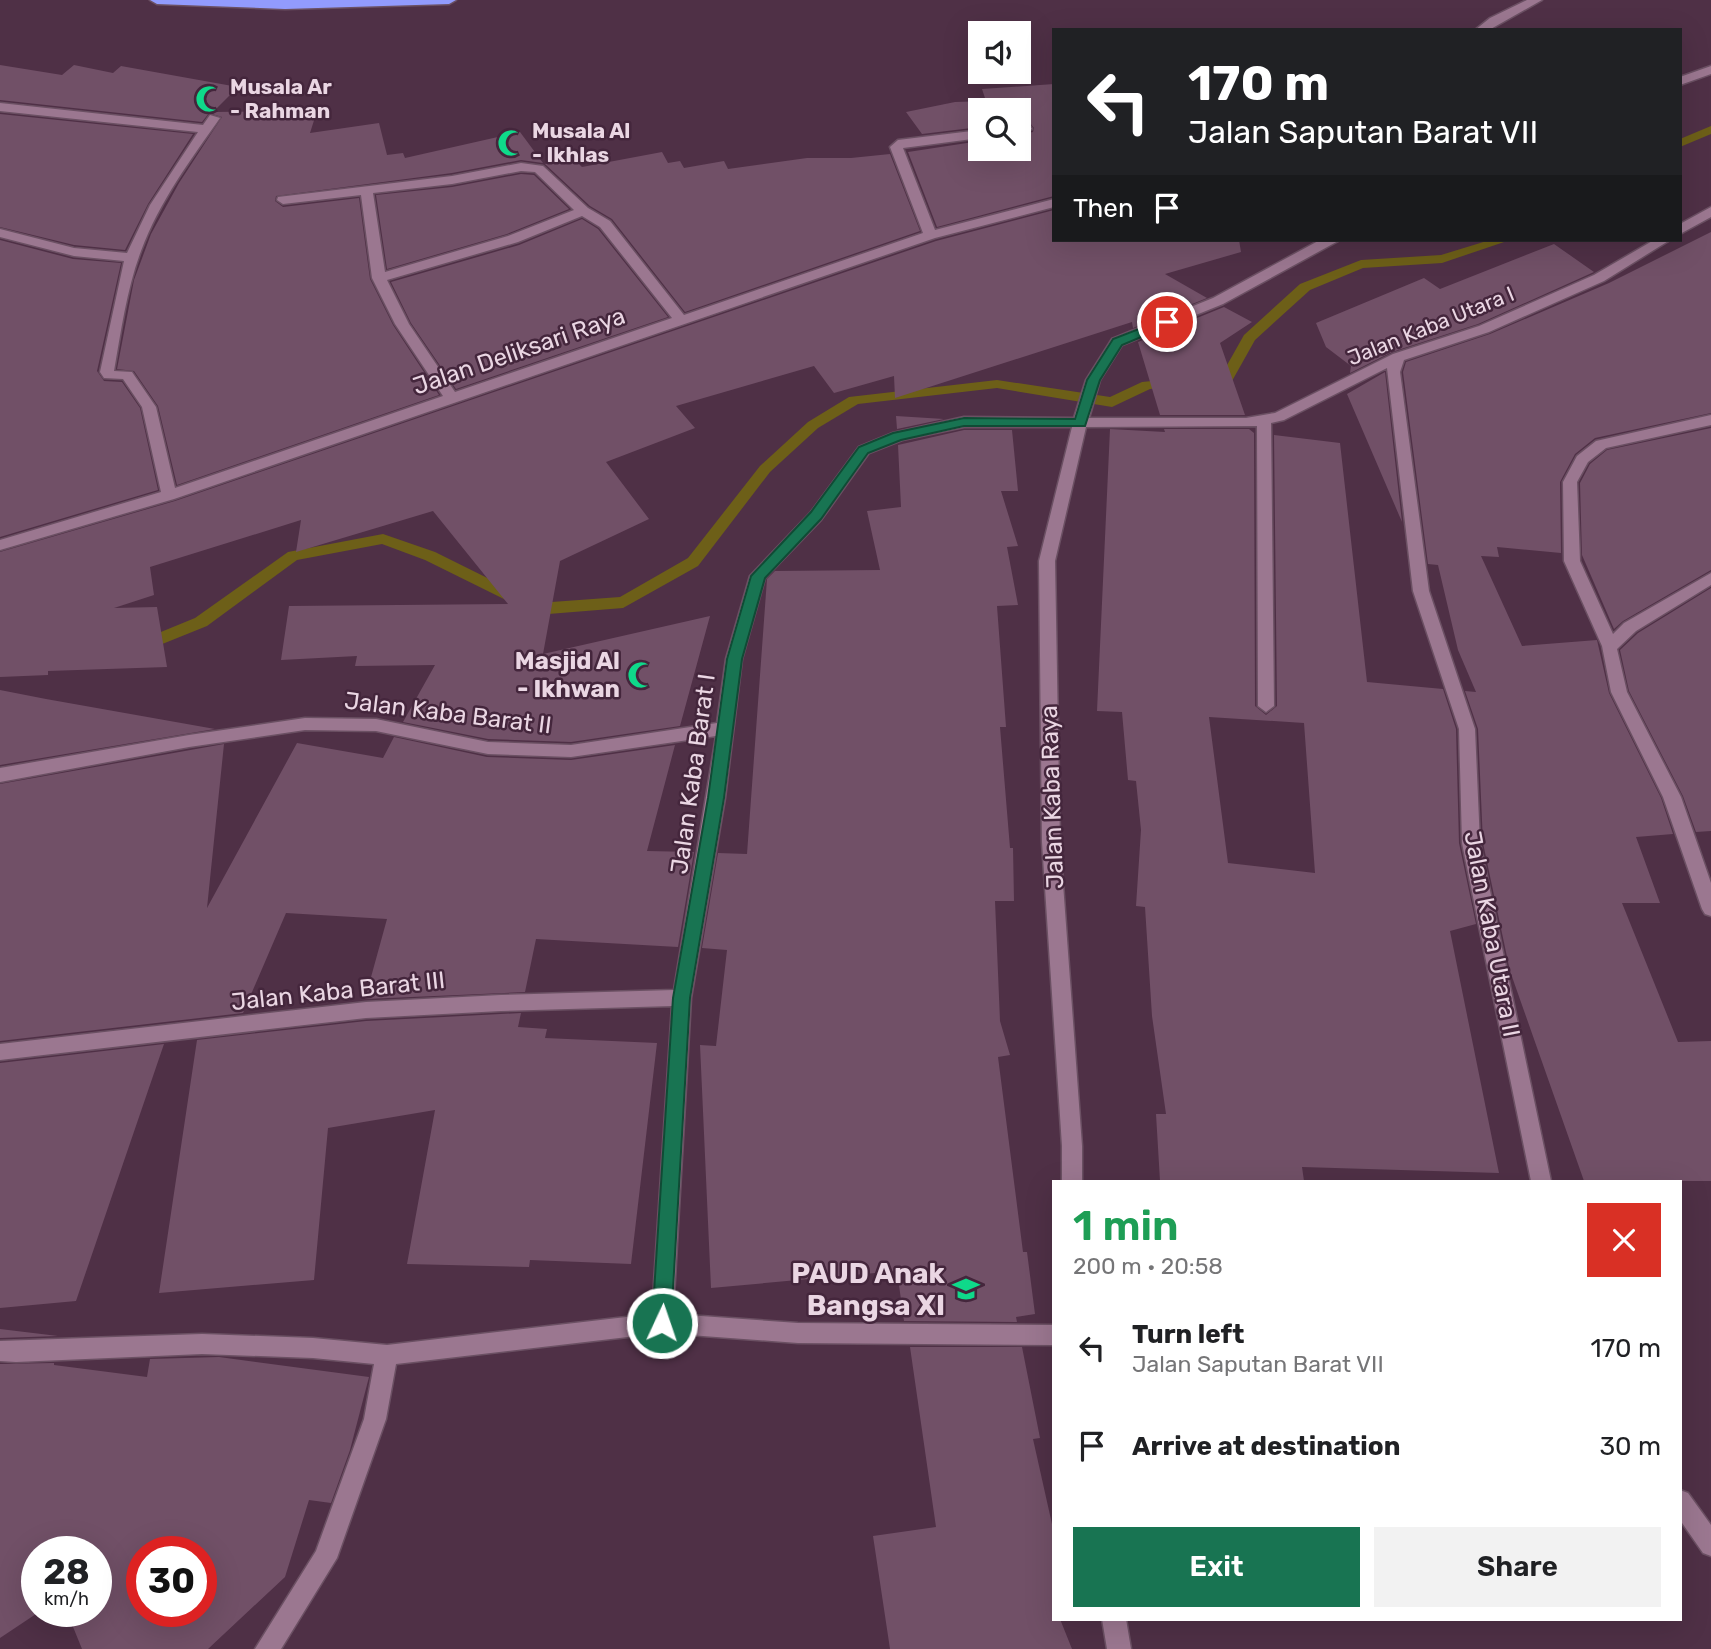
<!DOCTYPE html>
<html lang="en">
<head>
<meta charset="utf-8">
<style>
  :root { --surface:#fff; --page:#f2f2f2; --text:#202124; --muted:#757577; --accent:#187452 }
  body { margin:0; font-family:Rubik,sans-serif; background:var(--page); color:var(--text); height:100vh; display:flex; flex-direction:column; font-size:26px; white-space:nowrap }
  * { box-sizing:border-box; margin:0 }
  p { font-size:23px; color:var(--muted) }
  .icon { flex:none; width:38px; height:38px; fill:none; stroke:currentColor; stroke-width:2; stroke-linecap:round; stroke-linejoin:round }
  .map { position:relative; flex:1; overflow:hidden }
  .drawer { position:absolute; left:1052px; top:1180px; width:630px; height:441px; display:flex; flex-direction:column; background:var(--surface); border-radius:0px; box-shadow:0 7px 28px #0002 }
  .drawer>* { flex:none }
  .hud { position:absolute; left:1052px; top:28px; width:630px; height:214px; border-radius:0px; box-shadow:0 7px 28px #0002; background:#202124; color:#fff; overflow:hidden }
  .tools { position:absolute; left:968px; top:21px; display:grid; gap:14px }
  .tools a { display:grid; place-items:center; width:63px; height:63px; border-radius:0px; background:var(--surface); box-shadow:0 7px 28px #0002; font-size:35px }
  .speed { position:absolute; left:21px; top:1536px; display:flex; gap:14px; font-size:35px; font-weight:700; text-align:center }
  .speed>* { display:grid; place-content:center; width:91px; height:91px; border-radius:50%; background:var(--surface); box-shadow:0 7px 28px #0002; line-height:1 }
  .speed small { font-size:18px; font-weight:400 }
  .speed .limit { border:10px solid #d22; background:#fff; color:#111 }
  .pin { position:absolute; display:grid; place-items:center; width:60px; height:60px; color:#fff; margin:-30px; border:4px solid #fff; border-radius:50%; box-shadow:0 2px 7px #0007 }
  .me { position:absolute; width:77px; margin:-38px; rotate:3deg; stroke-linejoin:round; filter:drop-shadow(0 0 5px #0008) }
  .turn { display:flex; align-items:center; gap:24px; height:147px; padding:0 21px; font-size:32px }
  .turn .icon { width:91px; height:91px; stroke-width:2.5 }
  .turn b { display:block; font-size:49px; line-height:60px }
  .then { display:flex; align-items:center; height:66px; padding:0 21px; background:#0003; gap:14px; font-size:26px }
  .round { display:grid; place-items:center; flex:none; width:74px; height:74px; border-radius:0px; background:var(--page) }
  .overview { display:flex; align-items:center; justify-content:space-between; height:119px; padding:0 21px }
  h1 { font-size:42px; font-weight:600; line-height:52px; color:#1e9e55 }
  .cta { display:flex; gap:14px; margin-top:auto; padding:14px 21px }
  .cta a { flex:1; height:80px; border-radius:0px; background:var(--accent); color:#fff; font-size:28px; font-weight:600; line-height:80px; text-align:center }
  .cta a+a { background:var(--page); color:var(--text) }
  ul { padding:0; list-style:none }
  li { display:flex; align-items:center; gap:21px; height:98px; padding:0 21px }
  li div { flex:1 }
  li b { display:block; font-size:26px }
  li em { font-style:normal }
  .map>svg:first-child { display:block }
</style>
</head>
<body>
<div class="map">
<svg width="1711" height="1649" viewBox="0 0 1711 1649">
  <rect width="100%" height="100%" fill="#4f3046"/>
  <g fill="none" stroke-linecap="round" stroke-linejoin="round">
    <path fill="#6d5f18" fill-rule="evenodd" d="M1711,126V134L1680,147V139Z
      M1490,240H1510L1442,263L1363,268L1310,290L1255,340L1232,381L1211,383L1204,379L1206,376L1222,374L1244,335L1300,284L1361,260L1441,255Z
      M1172,379L1177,380V386L1150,389L1112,407L997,388L858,404L818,428L770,472L698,566L623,608L536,615L425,560L382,544L297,560L207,626L140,653L132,647L134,643L195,618L288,552L383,534L435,552L538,603L620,597L688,558L760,466L808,422L849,397L997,380L1110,397L1142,382Z"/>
  </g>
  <path fill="#715067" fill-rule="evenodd" d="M0,65L62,75L74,65L113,73L121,66L238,87L213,112L317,111L310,133L379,123L387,155L403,153L405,158L520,132L543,163L521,160L452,173L276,196L275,201L283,207L359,198L370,279L393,325L439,395L177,485L158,406L134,371L117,369L134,280L151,234L179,183L222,117L209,113L202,122L0,100Z
    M1054,84V196L937,227L908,152L980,141V149H1018V135L1033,132L1034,128L1030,123L1018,122V110H980V127L922,134L906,112L955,102L986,101L982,89Z
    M0,114L193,134L148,204L125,250L74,245L0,227Z
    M662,152L668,163L680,161L684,168L724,161L728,169L807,158H851L890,154L920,231L685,312L612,219L590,206L545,164L571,156L582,167Z
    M521,174L534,175L569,209L507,234L387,269L376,195L452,187Z
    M1054,210V240H1239L1241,252L1165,274L1207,298L1133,328L1132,322L895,398L894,376L834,393L814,366L676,406L695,428L606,462L649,519L560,561L543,654L710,616L680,726L571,742L488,739L403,722L435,665L355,666L357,656L281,660L289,606L508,604L433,511L296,552L301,520L150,567L154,595L114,608L157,607L167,667L48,671V675L0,677V552L175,501L936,241Z
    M582,219L598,229L668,317L456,389L411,323L391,282L519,245Z
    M1711,232V413L1595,438L1575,454L1560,482L1561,553L1497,547L1499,557L1481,556L1522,646L1597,640L1609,693L1661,798L1673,834L1636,837L1660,903H1622L1678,1042L1711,1041V1181H1584L1510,971L1483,843L1478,729L1465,691L1476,692L1458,650L1438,565L1428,564L1403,372L1406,362L1490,334L1609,283Z
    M0,240L73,259L121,263L97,371L104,381L122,382L140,408L158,490L0,537Z
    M1554,244L1594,272L1478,324L1392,352L1350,373L1351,366L1326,347L1316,323L1424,278L1440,289Z
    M1224,307L1252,322L1220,343L1245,415H1160L1138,342Z
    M1385,372L1402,522L1347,394Z
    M896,416L944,419L897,429Z
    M1711,428V570L1623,621L1614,629L1582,555L1580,483L1590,464L1607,450Z
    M1110,429L1165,432L1164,429H1249L1254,433L1255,706L1266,715L1277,706L1274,435L1340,443L1367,682L1443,689L1456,729L1459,843L1476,924L1450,931L1499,1173L1302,1167L1304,1181H1160L1156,1114H1166L1152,1016L1145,907L1136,906L1141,830L1136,781L1128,780L1122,712L1097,711ZM1209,717L1304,723L1315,873L1228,863Z
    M964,430H1012L1018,491H1001L1018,546L1007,547L1018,605L997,606L1006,727H1000L1010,848H1013L1014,901H995L1000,1021L1010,1055L998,1057L1023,1252H1027L1035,1314L1016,1317L1017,1322L904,1321L897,1271L711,1288L700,1045L716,1046L727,950L702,948L718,853L747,854L767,579L775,571L880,570L867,511L901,507L898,445Z
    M1711,588V831L1696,832L1683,796L1629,691L1620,650L1638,633Z
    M0,690L46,699L215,729L0,765Z
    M394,737L487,757L571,760L675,745L647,851L694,852L678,947L536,939L525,992L365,999L387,919L286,913L243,1013L0,1041V784L224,744L207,908L297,743L383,758Z
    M521,1013L518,1027L547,1029L545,1038L657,1043L631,1264L530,1260L529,1267L407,1264L435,1110L328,1128L314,1280L159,1293L197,1040L366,1021Z
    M164,1044L76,1301L0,1308V1063Z
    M0,1329L58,1336L0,1338Z
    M910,1347H1022L1040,1438L1033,1439L1054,1533V1619H1060L1072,1649H890L873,1536L936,1527Z
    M219,1357L369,1377L350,1450L331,1503L309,1500L285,1577L208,1649H82L67,1612H96V1552H37L39,1612L0,1638V1364L54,1363V1365L147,1377L150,1359ZM142,1552H201V1612H142Z"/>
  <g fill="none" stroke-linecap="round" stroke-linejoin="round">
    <defs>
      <path id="minor" d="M1527,0H1542L1489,30H1475L1490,18Z
        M1711,66V74L1680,85V77Z
        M0,103L203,125L210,115L220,118C191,159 159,202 141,251C127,288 121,331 114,371L132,372L156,407L175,488L443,396L395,324L372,278L361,195L283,204L277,200L278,197L452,176L521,163L543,166L588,208L610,221L684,315L923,233L890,147L898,140L980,130V138L903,148L935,230L1054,199V207L935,238L174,499L0,550V540L161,492L142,407L123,379L104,378L100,372L124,261L74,256L0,237V229L74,248L127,253L150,205L198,132L0,111ZM521,171L535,172L574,210L508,236L385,272L373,193L452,184ZM582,216L600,227L672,318L455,392L409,324L387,280L518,242Z
        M1018,125L1030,126L1032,129L1018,133Z
        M1711,207V217L1680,234V224Z
        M1320,240H1340L1223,304L1122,345L1100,380L1089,418H1246L1275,413L1393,354L1479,326L1594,275L1654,240H1670L1604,281L1489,332L1404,360L1400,372L1429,591L1475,729L1480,843L1551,1181H1531L1462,843L1459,729L1413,591L1387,368L1284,420L1271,423L1274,706L1266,712L1258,706L1257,426L1086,427L1055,561L1060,842L1082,1146V1181H1062V1146L1042,842L1039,561L1072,427H964L902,440L869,453L821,520L765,578L742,659L725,798L691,998L673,1314L798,1323L1054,1325V1345L798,1343L662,1333L396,1364L386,1419L337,1558L281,1649H255L316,1551L364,1419L374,1364L313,1358L202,1354L16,1362L0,1361V1341L202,1334L313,1338L387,1345L652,1314L672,1006L501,1011L366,1018L0,1060V1044L366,1002L501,995L674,990L716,736L571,757L488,754L376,731L305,730L189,747L0,782V768L189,735L305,718L376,719L488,742L571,745L717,723L726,659L750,576L811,512L859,447L893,433L964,417L1074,418L1086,380L1112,339L1213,298Z
        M1711,415V425L1606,448L1588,462L1577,482L1580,561L1613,634L1624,623L1711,573V585L1636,631L1617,649L1627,692L1681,797L1711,883V916L1705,914L1702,909L1663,797L1611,692L1602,646L1564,561L1563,482L1577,456L1596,441Z
        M1680,1490L1688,1493L1711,1525V1556L1703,1553L1680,1520Z
        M1102,1619H1126L1131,1649H1107Z"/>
      <path id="motorway" d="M150,0H456L449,4L285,9L157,4Z"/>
    </defs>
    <use href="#minor" stroke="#6b5063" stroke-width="3"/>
    <use href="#motorway" stroke="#6b5063" stroke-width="3"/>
    <use href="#minor" fill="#9b7790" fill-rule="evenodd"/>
    <use href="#motorway" fill="#929bfd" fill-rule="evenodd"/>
  </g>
  <path fill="#187452" stroke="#104b35" stroke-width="2" d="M1167,318L1172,319V324L1122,345L1100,380L1085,426H964L901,440L868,453L821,519L765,578L742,659L724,798L690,998L671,1323L669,1330L662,1332L655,1330L652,1323L673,998L708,798L727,659L751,576L811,512L859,447L893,433L964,418L1075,419L1087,380L1113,339Z"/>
  <defs>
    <symbol id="mosque-bare" viewBox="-9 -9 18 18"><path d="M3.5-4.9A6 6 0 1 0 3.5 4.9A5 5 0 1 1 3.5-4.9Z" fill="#0fd98a" stroke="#44263c" stroke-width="2.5" paint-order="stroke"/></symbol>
    <symbol id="school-bare" viewBox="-9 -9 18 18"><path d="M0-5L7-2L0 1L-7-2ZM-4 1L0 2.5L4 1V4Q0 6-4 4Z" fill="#0fd98a" stroke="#44263c" stroke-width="2.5" paint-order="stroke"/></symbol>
  </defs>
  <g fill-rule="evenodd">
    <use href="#mosque-bare" x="190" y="80" width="38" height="38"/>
    <use href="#mosque-bare" x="492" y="124" width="38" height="38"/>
    <use href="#mosque-bare" x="622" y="656" width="38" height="38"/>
    <use href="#school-bare" x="947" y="1270" width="38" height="38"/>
  </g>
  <g text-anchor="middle" stroke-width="5" stroke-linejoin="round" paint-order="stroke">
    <g font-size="21" font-weight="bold" fill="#ead6e3" stroke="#44263c" text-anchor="start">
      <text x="230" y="94">Musala Ar<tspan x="230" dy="24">- Rahman</tspan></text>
      <text x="532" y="138">Musala Al<tspan x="532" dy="24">- Ikhlas</tspan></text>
    </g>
    <g font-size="21" fill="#ead6e3" stroke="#44263c">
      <text transform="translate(1431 326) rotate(-22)" y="7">Jalan Kaba Utara I</text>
    </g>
    <g font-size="24" fill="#ead6e3" stroke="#44263c">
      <text transform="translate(519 351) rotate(-19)" y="8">Jalan Deliksari Raya</text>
      <text transform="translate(448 713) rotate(7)" y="8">Jalan Kaba Barat II</text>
      <text transform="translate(693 774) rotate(-82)" y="8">Jalan Kaba Barat I</text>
      <text transform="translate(1052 797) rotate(-92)" y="8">Jalan Kaba Raya</text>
      <text transform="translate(1492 934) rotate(79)" y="8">Jalan Kaba Utara II</text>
      <text transform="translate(338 991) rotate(-6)" y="8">Jalan Kaba Barat III</text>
    </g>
    <g font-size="24" font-weight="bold" fill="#ead6e3" stroke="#44263c" text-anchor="end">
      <text x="620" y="669">Masjid Al<tspan x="620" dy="28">- Ikhwan</tspan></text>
    </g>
    <g font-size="28" font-weight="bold" fill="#ead6e3" stroke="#44263c" text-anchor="end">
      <text x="945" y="1283">PAUD Anak<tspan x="945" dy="32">Bangsa XI</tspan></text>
    </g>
  </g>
</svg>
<div class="tools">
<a><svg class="icon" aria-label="sound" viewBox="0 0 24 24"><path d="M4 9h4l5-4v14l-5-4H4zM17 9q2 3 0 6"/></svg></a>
<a><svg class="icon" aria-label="search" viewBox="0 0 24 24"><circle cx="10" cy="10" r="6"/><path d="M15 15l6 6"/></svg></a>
</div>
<div class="speed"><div>28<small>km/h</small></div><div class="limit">30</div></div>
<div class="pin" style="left:1167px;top:322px;background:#d93025"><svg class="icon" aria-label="arrive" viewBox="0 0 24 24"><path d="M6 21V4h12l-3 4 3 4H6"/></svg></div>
<svg class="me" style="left:662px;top:1323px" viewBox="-20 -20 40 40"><circle r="17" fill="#187452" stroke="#fff" stroke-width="3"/><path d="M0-11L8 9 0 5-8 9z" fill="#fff"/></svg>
<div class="hud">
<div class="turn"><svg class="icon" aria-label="left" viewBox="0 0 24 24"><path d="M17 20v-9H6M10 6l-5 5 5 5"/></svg><div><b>170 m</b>Jalan Saputan Barat VII</div></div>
<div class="then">Then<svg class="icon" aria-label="arrive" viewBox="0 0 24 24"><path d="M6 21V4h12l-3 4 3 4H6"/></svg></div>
</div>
<section class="drawer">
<div class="overview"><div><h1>1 min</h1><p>200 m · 20:58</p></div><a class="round" style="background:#d93025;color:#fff"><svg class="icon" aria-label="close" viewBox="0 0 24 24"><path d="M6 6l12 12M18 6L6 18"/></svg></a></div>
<ul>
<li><svg class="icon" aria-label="left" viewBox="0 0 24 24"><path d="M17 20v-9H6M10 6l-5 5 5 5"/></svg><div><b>Turn left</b><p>Jalan Saputan Barat VII</p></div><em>170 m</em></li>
<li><svg class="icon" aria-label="arrive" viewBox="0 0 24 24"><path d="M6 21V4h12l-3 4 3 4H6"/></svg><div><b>Arrive at destination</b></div><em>30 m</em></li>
</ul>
<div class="cta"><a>Exit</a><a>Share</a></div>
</section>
</div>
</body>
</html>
